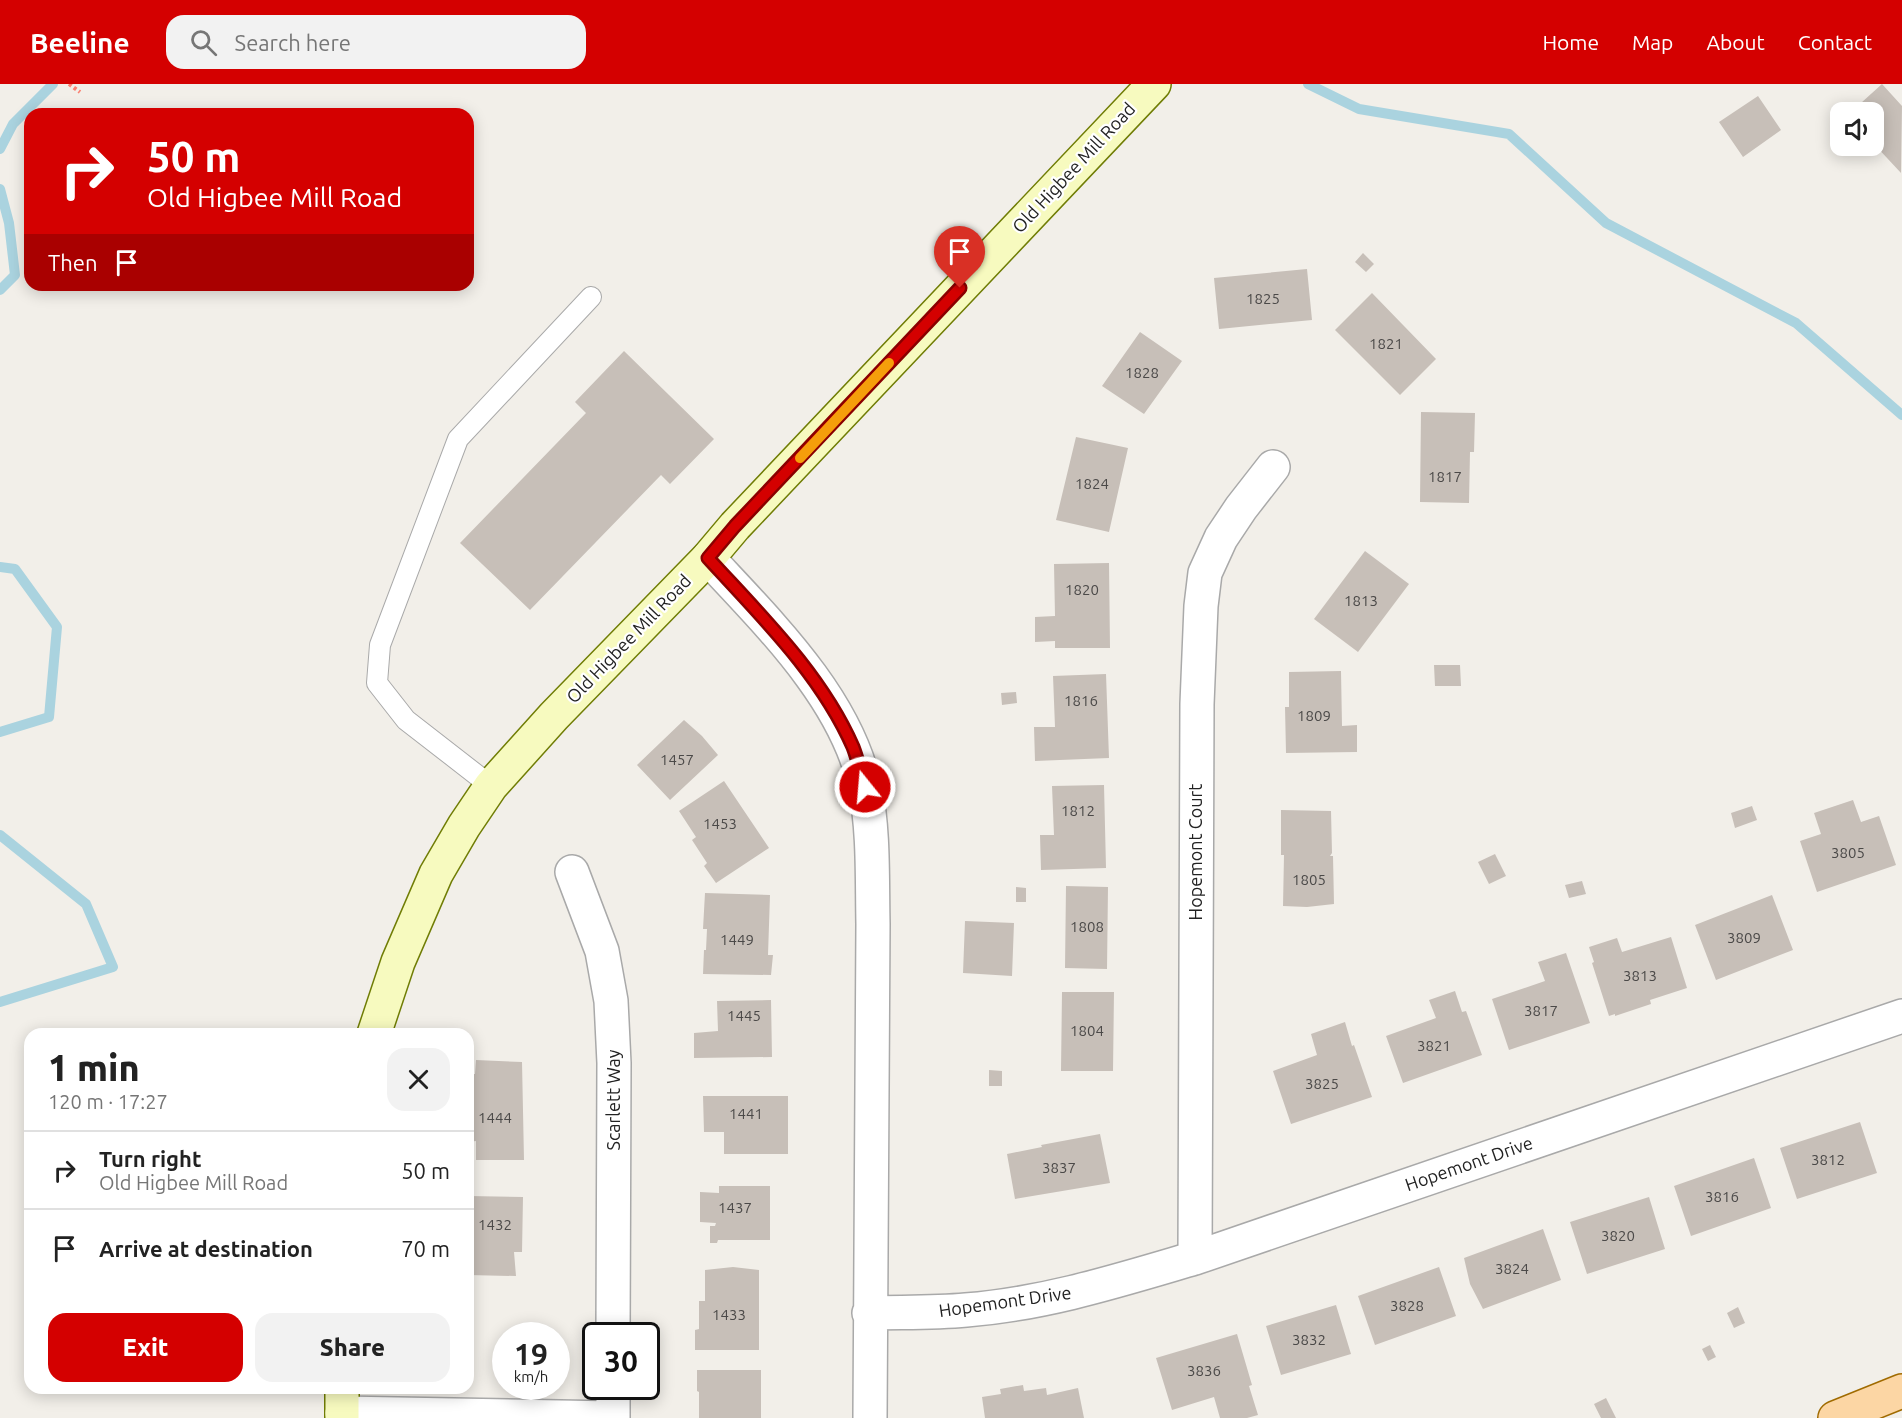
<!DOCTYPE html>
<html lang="en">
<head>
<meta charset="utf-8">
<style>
  :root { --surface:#fff; --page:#f2f2f2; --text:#222; --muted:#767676; --line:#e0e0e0; --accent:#d40000 }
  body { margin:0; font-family:Ubuntu,sans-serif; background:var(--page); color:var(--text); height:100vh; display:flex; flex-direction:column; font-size:22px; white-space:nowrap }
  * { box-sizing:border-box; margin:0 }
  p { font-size:20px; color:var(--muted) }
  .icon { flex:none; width:33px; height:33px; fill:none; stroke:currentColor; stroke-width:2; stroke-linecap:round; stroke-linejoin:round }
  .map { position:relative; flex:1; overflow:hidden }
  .sheet { position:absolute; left:24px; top:944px; width:450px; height:366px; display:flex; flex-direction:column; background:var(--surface); border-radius:18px; box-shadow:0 3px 15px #0003 }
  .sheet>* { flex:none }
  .top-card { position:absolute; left:24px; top:24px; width:450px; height:183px; border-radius:18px; box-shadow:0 3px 15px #0003; background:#d40000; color:#fff; overflow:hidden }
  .buttons { position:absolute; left:1830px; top:18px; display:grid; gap:12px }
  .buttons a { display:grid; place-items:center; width:54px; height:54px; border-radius:12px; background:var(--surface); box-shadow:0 3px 15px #0003; font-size:30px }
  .speed { position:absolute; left:492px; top:1238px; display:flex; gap:12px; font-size:30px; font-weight:700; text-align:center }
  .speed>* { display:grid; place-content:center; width:78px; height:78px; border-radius:50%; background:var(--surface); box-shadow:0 3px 15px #0003; line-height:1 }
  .speed small { font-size:15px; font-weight:400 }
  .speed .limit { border:3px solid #111; border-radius:9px; background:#fff; color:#111 }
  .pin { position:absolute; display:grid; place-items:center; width:51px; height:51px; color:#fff; margin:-62px -26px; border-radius:50% 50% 50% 0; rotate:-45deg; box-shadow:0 0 6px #0007 }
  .pin .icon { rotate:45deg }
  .me { position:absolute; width:66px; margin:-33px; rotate:343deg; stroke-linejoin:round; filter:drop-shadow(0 0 4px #0008) }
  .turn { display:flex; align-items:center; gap:21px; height:126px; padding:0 24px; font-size:27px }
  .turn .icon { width:78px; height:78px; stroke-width:2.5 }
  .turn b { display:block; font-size:42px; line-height:51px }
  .then { display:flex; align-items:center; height:57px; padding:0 24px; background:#0003; gap:12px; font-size:22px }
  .round { display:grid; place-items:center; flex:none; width:63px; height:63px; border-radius:18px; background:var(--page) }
  .summary { display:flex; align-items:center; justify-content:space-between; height:102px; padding:0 24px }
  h1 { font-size:36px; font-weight:800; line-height:45px }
  .button { display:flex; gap:12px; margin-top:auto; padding:12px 24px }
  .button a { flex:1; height:69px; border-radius:18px; background:var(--accent); color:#fff; font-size:24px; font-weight:800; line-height:69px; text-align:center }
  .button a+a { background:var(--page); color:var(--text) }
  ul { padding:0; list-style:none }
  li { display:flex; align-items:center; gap:18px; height:78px; padding:0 24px; border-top:2px solid var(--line) }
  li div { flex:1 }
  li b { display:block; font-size:22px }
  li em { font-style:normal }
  header { display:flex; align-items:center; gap:36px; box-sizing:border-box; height:84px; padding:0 30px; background:var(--accent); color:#fff }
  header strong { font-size:28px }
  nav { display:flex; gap:33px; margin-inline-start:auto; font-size:21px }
  .search { width:420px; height:54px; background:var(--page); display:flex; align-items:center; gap:15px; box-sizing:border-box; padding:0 21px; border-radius:18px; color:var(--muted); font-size:22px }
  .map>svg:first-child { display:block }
</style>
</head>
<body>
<header>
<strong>Beeline</strong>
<div class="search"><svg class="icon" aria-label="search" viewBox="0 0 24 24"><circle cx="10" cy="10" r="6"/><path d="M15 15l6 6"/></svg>Search here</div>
<nav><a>Home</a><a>Map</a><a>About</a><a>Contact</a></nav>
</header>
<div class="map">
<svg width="1902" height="1334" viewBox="0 0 1902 1334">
  <rect width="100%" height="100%" fill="#f2efe9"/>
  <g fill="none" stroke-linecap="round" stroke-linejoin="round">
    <path stroke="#aad3df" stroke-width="10" d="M1308,0L1359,25L1509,50L1606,139L1796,239L1902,331
      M0,65L13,40L53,0
      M0,105L9,139L15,191L0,206
      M0,483L15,485L57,543L49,633L0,648
      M0,751L86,820L113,883L0,918"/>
  </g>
  <path fill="#c7bfb8" d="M1882,0L1902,22L1901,89L1874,60V28H1851Z
    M1758,12L1781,46L1743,73L1719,38Z
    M1363,169L1374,180L1366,188L1355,178Z
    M1307,185L1312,236L1219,245L1214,194Z
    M1372,209L1436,275L1400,311L1335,246Z
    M1140,248L1182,277L1144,330L1102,302Z
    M624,267L714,355L670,400L661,391L530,526L460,459L586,329L575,318Z
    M1421,328L1475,329L1474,368H1470L1469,419L1420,418Z
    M1076,353L1128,364L1109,448L1056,436Z
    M1365,467L1409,500L1358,568L1314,535Z
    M1109,479L1110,564H1055V557L1035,558V533L1055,532L1054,480Z
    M1434,581H1460L1461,602H1435Z
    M1341,587L1342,642L1357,641V668L1286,669L1285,623H1289V588Z
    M1106,590L1109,674L1035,677L1034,643H1055L1053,592Z
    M1016,608L1017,619L1002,621L1001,609Z
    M684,636L702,652L718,671L670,716L637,681Z
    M724,697L769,764L716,799L704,782L707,779L692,756L696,753L679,727Z
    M1104,701L1106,784L1041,786L1040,751H1054L1052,702Z
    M1853,716L1861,738L1879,732L1896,781L1817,808L1800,757L1821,750L1814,729Z
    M1752,722L1757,736L1735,744L1731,729Z
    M1281,726L1331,727L1332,769L1330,772H1333L1334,820L1307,823L1283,822L1284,771H1281Z
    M1495,770L1506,792L1489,800L1478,778Z
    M1582,797L1586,810L1569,814L1565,801Z
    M1066,802L1108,803L1107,885L1065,884Z
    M1016,803L1026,804V818H1016Z
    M705,809L770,811L768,871H773L771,891L703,890L704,866H706L707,845H703Z
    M1772,811L1793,866L1716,896L1695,841Z
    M965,837L1014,839L1012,892L963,889Z
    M1671,853L1687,904L1650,916L1651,920L1615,932V930L1609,932L1592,879L1594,878L1589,863L1617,854L1622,868Z
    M1566,869L1590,939L1509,966L1492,915L1545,897L1538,878Z
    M1455,907L1462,928L1466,927L1482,971L1403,999L1386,952L1436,934L1429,916Z
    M1062,908H1114L1113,987H1061Z
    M771,916L772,973L694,974V949L718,947L717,917Z
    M1345,938L1352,962L1354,961L1372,1013L1291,1040L1273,987L1317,971L1311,950Z
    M476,976L522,978L524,1076H476V1057L468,1058V990H475Z
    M989,986L1002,987V1002H989Z
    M703,1012H788V1070H724V1048H704Z
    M1860,1038L1877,1089L1797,1115L1780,1064Z
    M1100,1050L1110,1099L1015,1115L1007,1070L1042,1063L1041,1061Z
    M1754,1074L1771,1124L1691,1152L1674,1102Z
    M719,1102H770V1156H718L717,1159H710V1142H715L716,1139L700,1138V1108L719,1109Z
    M468,1112L523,1113L522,1168H514L516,1192L468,1191Z
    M1649,1113L1665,1165L1587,1190L1570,1138Z
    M1543,1145L1561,1196L1483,1225L1470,1200L1464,1174Z
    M733,1183L759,1186V1266H695V1246L699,1245V1217H705V1186Z
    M1439,1183L1456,1232L1375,1261L1358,1212Z
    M1336,1221L1351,1270L1281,1291L1266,1242Z
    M1738,1223L1745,1239L1734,1244L1727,1229Z
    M1237,1250L1252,1301L1249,1302L1258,1331L1247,1334H1220L1214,1313L1172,1326L1156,1274Z
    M1710,1261L1716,1273L1708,1277L1702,1265Z
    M697,1286H761V1334H699V1308L697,1307Z
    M1023,1301L1024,1307L1046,1304L1047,1311L1078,1304L1084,1334H985L982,1313L1001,1310L1000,1305Z
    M1606,1314L1616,1334H1601L1594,1320Z"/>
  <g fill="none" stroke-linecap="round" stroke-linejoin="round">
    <defs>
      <path id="lane" d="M491,702L406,636L377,599L380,561L458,355L591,213"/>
      <path id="street" d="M708,474C768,539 846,614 865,703C874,747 872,795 873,840L870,1334
        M572,788L602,867L611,917L614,979L613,1251
        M1195,1174L1197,620L1201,522L1205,489L1221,454L1241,424L1273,383
        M869,1229C902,1228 934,1229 966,1226C1045,1220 1120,1196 1195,1174L1902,932
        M342,1329L613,1334
        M613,1334V1302"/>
      <path id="secondary" d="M374,950L398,878L436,790L464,742L491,702L554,632L708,474L735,442L1154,0
        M342,1334V1304"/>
      <path id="primary" d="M1835,1334L1902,1307"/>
    </defs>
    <use href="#lane" stroke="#a9a9a9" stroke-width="22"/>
    <use href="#street" stroke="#a9a9a9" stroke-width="36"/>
    <use href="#secondary" stroke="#707d05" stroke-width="36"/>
    <use href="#primary" stroke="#a06b00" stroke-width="36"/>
    <path stroke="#fa8072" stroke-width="4" stroke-dasharray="3 3" stroke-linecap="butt" d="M69,0L80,8"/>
    <use href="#lane" stroke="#fff" stroke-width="20"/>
    <use href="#street" stroke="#fff" stroke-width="33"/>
    <use href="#secondary" stroke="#f7fabf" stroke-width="33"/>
    <use href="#primary" stroke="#fcd6a4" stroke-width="33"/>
  </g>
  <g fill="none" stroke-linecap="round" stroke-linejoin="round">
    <defs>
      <path id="route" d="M865,703C861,690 858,676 853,663C821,590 761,532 708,474L735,442L960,204"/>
    </defs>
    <use href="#route" stroke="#8a0000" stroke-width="15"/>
    <use href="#route" stroke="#d40000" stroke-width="10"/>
    <path stroke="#f59e0b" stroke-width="10" d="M800,374L889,279"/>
  </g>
  <g text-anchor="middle" stroke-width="4.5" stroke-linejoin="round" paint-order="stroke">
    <g font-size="15" fill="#4b4948">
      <text x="1263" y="220">1825</text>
      <text x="1386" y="265">1821</text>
      <text x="1142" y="294">1828</text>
      <text x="1445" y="398">1817</text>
      <text x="1092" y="405">1824</text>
      <text x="1082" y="511">1820</text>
      <text x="1361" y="522">1813</text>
      <text x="1081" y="622">1816</text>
      <text x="1314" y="637">1809</text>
      <text x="677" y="681">1457</text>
      <text x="1078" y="732">1812</text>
      <text x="720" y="745">1453</text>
      <text x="1848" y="774">3805</text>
      <text x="1309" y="801">1805</text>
      <text x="1087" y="848">1808</text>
      <text x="1744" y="859">3809</text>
      <text x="737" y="861">1449</text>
      <text x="1640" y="897">3813</text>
      <text x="1541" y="932">3817</text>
      <text x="744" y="937">1445</text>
      <text x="1087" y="952">1804</text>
      <text x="1434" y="967">3821</text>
      <text x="1322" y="1005">3825</text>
      <text x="746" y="1035">1441</text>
      <text x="495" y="1039">1444</text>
      <text x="1828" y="1081">3812</text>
      <text x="1059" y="1089">3837</text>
      <text x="1722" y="1118">3816</text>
      <text x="735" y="1129">1437</text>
      <text x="495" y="1146">1432</text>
      <text x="1618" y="1157">3820</text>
      <text x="1512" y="1190">3824</text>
      <text x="1407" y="1227">3828</text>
      <text x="729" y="1236">1433</text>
      <text x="1309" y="1261">3832</text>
      <text x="1204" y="1292">3836</text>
    </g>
    <g font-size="18" fill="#222" stroke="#fff">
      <text transform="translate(1074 84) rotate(-47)" y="6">Old Higbee Mill Road</text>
      <text transform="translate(629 555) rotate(-46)" y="6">Old Higbee Mill Road</text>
      <text transform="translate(1196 768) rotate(-90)" y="6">Hopemont Court</text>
      <text transform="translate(614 1016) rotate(-90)" y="6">Scarlett Way</text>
      <text transform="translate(1469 1080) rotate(-19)" y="6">Hopemont Drive</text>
      <text transform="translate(1005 1218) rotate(-8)" y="6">Hopemont Drive</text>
    </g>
  </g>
</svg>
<div class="buttons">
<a><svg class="icon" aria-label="sound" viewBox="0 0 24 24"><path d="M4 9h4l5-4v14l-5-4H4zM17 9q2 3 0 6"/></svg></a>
</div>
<div class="speed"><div>19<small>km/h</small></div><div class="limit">30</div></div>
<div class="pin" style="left:960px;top:204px;background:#d93025"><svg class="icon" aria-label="arrive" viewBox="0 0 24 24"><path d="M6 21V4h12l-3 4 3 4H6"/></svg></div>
<svg class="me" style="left:865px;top:703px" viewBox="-20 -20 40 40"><circle r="17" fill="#d40000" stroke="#fff" stroke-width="3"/><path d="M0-11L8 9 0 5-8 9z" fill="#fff"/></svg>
<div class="top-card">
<div class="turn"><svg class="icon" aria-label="right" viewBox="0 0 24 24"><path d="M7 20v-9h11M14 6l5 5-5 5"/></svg><div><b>50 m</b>Old Higbee Mill Road</div></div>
<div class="then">Then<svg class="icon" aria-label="arrive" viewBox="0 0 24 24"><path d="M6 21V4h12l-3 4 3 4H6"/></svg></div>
</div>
<section class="sheet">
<div class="summary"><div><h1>1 min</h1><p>120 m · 17:27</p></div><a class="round"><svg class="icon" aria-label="close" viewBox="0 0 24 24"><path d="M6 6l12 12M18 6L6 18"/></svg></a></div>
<ul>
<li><svg class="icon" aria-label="right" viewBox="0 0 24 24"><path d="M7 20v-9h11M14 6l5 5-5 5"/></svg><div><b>Turn right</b><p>Old Higbee Mill Road</p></div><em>50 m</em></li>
<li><svg class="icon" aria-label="arrive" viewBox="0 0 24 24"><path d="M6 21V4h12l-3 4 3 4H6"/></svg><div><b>Arrive at destination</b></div><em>70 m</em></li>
</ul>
<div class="button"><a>Exit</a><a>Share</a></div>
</section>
</div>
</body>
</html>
